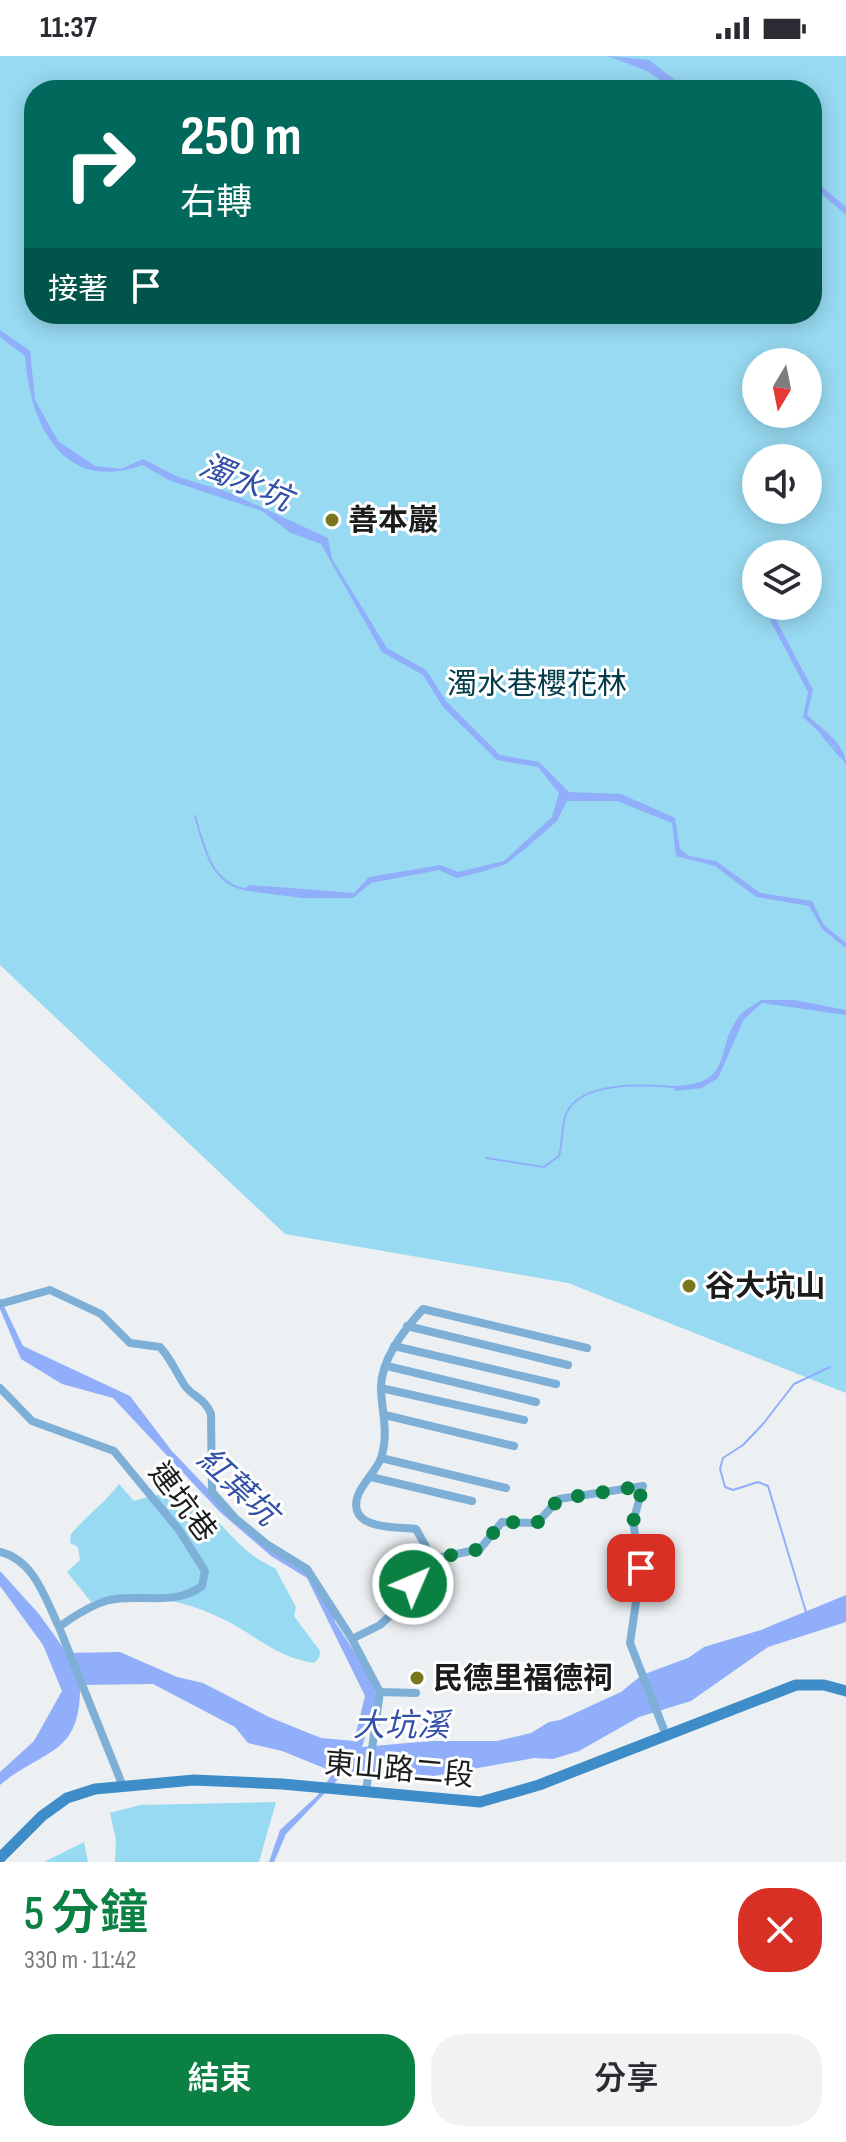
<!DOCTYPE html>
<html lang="zh-TW">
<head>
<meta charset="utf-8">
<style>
  :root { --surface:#fff; --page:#f2f2f3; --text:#2b2b33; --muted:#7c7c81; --accent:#0b8043 }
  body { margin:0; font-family:"Sofia Sans Condensed","Noto Sans TC",sans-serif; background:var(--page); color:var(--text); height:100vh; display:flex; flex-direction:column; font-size:30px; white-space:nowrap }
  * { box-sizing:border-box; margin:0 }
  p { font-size:26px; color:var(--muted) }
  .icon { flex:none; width:44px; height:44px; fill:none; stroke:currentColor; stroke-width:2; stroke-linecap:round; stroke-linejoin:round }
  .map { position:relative; height:1806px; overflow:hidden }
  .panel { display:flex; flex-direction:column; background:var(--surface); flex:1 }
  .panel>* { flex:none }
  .guide { position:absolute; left:24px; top:24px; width:798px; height:244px; border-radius:32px; box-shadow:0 4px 20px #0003; background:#00695c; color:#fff; overflow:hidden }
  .needle { width:52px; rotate:190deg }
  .tools { position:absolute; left:742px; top:292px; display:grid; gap:16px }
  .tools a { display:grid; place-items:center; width:80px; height:80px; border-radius:50%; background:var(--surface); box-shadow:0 4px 20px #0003; font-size:40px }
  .pin { position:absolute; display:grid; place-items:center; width:68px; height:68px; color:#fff; margin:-34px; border-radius:16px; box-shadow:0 4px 12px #0006 }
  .me { position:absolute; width:88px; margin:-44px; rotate:45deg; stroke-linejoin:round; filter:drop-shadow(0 0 6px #0008) }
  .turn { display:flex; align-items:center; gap:28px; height:168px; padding:0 24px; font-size:36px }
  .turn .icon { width:104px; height:104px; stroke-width:2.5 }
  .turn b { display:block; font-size:56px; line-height:68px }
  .then { display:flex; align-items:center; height:76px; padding:0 24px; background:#0003; gap:16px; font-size:30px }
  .round { display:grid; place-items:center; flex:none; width:84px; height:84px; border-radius:32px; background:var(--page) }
  .headline { display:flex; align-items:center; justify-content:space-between; height:136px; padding:0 24px }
  h1 { font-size:48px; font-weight:600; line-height:60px; color:var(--accent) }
  .cta { display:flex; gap:16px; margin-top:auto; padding:16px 24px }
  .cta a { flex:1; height:92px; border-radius:32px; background:var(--accent); color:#fff; font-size:32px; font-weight:600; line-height:92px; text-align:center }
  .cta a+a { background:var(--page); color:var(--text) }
  .status { display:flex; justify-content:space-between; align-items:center; height:56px; padding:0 40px; background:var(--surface); direction:ltr }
  .status svg { height:22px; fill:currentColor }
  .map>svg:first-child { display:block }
</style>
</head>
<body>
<div class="status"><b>11:37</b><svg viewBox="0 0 49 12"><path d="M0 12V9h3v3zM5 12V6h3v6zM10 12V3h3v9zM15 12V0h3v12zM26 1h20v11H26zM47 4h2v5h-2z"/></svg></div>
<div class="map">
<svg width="846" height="1806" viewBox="0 0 846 1806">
  <rect width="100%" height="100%" fill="#ecf0f2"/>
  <path fill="#97daf1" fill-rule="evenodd" d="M0,0H846V1337L568,1227L285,1178L0,909ZM34,34H812V258H34ZM756,306H808V358H756ZM756,402H808V454H756ZM756,498H808V550H756Z
    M119,1428L134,1445C211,1417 217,1489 275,1512L296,1551L294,1560L320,1595L319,1602L314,1607C274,1600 259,1581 225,1564C184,1543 136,1534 91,1546L67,1516L80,1504L78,1491L70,1487L71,1478C87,1459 105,1447 119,1428Z
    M276,1746L259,1806H115L116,1784L110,1757L140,1749Z
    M84,1786L88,1806H44Z"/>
  <path fill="#90aefa" d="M608,0L649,4L688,34H675L647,15Z
    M812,122L846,151V159L812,130Z
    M0,274L30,295L35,344L58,385L95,410L121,413L143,403L178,421L228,436L328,482L332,503L387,592L426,614L446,645L500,699L539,706L569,736L621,738L675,762L680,793L689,800L716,805L760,837L812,845L824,869L846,887V892L823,874L809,850L756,841L715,810L676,800L672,767L617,745H567L557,765L526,792L506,808L481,816L457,822L439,814L371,827L353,842H302L249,835L245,832L250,829L354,837L369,821L440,809L458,816L504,805L552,761L559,737L538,711L497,704L443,651L423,619L382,596L321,488L291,477L262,455L171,425L142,409C63,438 30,369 25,300L0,281Z
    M769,550H772L774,560L813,634L807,659C822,673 846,688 846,709L834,690L803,661L808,636L771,566Z
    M761,944H794L846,954V959L762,947L744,963L718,1022L702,1032L675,1035L674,1030C736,1028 713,993 740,959C745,953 755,949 761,944Z
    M0,1242L23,1290L130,1340L171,1394L210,1435L258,1479L311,1514L331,1544L335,1566L371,1621L377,1641L362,1691L431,1685H497L531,1677L549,1666L560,1664L621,1636L642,1619L688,1602L704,1591L761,1574L846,1539V1566L768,1591L691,1645L639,1661L579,1695L553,1703L534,1702L406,1725L342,1719L286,1778L274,1806H269L280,1774L317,1740L334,1716L282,1695L248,1687L235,1671L153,1628L80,1629C81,1700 45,1692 0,1729V1716L34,1685L62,1635L43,1589L0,1530V1515L39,1558L67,1597L120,1596L177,1621L203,1627L269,1661L321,1682L354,1685L365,1640L307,1522L271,1500L220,1456L113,1342L62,1328L21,1303L0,1253Z"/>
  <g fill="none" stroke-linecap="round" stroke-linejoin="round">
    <path stroke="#90aefa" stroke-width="2" d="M822,679L841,701
      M195,760C205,792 210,828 248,834
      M486,1102L544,1111L559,1100C563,1086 561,1067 567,1056C583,1024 646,1029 675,1031
      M806,1556L768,1430L758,1426L733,1434L725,1431L720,1413L723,1402L743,1389L763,1368L794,1328L830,1311"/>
    <path stroke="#7eafd7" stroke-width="8" d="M0,1248L50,1234L101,1258L130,1287L160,1291C171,1303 176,1316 185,1330C193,1341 205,1342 211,1358L212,1436L235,1462L268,1489L307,1513L352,1583
      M407,1270L568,1309
      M394,1290L556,1328
      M387,1310L536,1346
      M0,1332L32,1365L114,1395L179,1474L205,1515L202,1530C174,1551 141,1537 109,1544C91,1549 74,1560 59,1571L122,1728
      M381,1332L524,1364
      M385,1359L514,1390
      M381,1402L506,1432
      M371,1421L472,1445
      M0,1496C34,1504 45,1542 59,1571
      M433,1503L480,1493L502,1466L537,1467L559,1443L643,1430L633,1466L641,1512L630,1587L666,1679
      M380,1636L416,1637
      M366,1735L380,1636L352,1583L380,1569L393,1557L433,1503L416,1473C400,1471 366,1473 358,1457C349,1437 375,1419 381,1402C389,1379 382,1356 381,1334C380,1304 404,1274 423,1253L587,1292"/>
    <path stroke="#3e8dc9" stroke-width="11" d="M0,1802L42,1760L67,1742L95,1733L194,1724L282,1728L480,1746L539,1729L796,1629H824L846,1635"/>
  </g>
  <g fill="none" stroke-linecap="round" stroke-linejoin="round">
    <path stroke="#0b8043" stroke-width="14" stroke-dasharray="0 25.2" d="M413,1528L433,1503L480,1493L502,1466L537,1467L559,1443L643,1430L633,1466L641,1512"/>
  </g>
  <g fill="#78771d" stroke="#fff" stroke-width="3">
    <circle cx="332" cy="464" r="8"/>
    <circle cx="689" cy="1230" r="8"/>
    <circle cx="417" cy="1622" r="8"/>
  </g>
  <g text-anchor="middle" stroke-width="6" stroke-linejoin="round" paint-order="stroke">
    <g font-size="30" font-weight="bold" fill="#1b1d1d" stroke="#fff" text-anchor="start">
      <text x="348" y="474">善本巖</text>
      <text x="705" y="1240">谷大坑山</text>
      <text x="433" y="1632">民德里福德祠</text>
    </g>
    <g font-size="30" fill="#043b4a" stroke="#fff">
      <text x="537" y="638">濁水巷櫻花林</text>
    </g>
    <g font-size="30" fill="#1b1d1d" stroke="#fff">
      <text transform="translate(183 1446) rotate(53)" y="10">連坑巷</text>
      <text transform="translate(399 1713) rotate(5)" y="10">東山路二段</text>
    </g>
    <g font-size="32" font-style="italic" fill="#3350a7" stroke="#fff">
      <text transform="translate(246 426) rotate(23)" y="11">濁水坑</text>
      <text transform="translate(238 1430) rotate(43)" y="11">紅葉坑</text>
      <text x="401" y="1680">大坑溪</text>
    </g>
  </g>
</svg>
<div class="tools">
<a><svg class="needle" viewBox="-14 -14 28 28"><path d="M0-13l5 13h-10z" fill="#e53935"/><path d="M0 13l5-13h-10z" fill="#7c7c81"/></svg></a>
<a><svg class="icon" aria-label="sound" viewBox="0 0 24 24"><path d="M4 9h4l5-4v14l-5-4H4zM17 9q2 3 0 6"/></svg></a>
<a><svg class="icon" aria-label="layers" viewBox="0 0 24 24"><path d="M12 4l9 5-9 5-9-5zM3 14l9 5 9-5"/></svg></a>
</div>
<div class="pin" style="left:641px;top:1512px;background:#d93025"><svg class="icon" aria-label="arrive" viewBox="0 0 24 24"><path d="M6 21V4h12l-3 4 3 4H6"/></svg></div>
<svg class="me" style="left:413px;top:1528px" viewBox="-20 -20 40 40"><circle r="17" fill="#0b8043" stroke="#fff" stroke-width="3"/><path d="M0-11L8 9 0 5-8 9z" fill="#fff"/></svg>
<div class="guide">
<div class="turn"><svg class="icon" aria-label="right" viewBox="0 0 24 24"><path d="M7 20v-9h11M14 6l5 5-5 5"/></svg><div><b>250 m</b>右轉</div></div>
<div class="then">接著<svg class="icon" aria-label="arrive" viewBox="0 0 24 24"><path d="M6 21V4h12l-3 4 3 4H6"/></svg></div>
</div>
</div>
<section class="panel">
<div class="headline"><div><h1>5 分鐘</h1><p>330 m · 11:42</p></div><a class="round" style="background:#d93025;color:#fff"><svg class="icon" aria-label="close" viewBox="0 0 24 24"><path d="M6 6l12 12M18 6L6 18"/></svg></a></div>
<div class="cta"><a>結束</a><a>分享</a></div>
</section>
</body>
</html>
